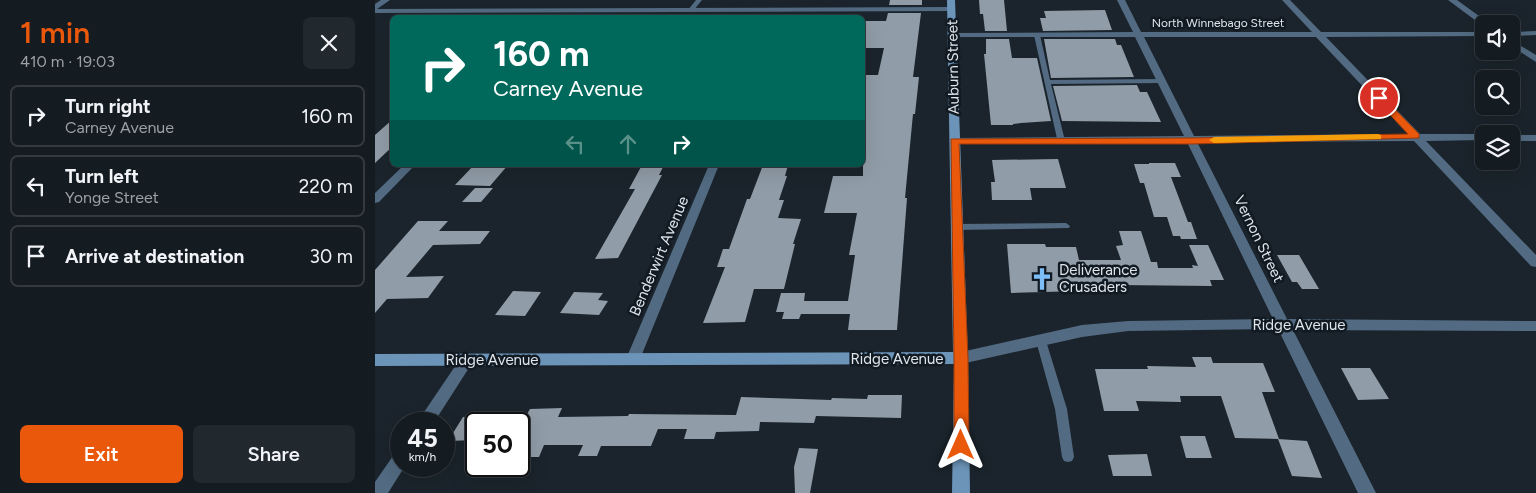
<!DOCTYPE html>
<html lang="en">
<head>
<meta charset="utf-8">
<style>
  :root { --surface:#141b21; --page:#21282e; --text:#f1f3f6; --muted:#9da1a5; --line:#33393f; --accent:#ea580c }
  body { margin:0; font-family:Figtree,sans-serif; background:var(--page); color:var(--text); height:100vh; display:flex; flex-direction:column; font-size:19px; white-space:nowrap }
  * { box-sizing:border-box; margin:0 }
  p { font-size:16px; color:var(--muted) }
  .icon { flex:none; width:28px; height:28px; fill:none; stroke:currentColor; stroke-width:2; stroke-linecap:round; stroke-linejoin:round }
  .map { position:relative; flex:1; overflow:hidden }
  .drawer { display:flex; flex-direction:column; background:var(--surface); width:375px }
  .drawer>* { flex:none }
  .top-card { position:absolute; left:15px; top:15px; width:475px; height:152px; border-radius:8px; box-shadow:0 5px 20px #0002,0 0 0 1px var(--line); background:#00695c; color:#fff; overflow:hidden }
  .controls { position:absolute; left:1100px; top:15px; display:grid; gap:10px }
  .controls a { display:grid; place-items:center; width:45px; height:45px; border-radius:8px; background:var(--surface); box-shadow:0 5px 20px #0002,0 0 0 1px var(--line); font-size:25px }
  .speed { position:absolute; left:15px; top:412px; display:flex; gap:10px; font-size:25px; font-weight:700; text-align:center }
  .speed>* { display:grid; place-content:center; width:65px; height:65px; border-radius:50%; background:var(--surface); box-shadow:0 5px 20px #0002,0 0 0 1px var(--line); line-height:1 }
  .speed small { font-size:12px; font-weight:400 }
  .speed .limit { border:2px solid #111; border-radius:8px; background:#fff; color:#111 }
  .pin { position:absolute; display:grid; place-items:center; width:42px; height:42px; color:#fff; margin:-21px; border:2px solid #fff; border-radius:50%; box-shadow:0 1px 5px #0007 }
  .me { position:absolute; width:55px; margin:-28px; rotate:0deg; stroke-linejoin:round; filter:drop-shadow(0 0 4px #0008) }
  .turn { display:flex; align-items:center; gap:18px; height:105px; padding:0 20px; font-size:22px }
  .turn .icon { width:65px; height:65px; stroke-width:2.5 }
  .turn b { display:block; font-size:35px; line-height:42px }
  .lanes { display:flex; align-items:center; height:48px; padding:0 20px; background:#0003; justify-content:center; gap:25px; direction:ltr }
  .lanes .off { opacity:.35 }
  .round { display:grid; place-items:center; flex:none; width:52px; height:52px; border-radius:8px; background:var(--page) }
  .summary { display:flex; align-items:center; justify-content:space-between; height:85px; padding:0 20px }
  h1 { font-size:30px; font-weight:600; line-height:38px; color:var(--accent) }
  .button { display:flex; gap:10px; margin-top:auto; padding:10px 20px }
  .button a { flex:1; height:58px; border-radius:8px; background:var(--accent); color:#fff; font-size:20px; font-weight:600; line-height:58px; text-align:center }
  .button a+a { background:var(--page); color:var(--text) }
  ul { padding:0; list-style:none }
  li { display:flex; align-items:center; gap:15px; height:62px; margin:0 10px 8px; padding:0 10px; border:2px solid var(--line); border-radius:8px }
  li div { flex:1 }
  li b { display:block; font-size:19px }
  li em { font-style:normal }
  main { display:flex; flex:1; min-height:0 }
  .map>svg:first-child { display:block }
</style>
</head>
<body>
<main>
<section class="drawer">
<div class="summary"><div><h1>1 min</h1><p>410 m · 19:03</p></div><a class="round"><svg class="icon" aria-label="close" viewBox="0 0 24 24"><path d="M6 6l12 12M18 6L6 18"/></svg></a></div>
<ul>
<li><svg class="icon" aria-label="right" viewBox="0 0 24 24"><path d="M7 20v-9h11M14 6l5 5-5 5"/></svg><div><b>Turn right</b><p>Carney Avenue</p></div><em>160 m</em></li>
<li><svg class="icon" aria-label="left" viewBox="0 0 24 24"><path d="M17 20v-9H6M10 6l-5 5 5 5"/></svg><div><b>Turn left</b><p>Yonge Street</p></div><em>220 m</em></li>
<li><svg class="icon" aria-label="arrive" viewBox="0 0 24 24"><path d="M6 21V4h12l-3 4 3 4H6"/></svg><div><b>Arrive at destination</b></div><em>30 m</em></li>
</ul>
<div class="button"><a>Exit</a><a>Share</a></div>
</section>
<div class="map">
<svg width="1161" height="493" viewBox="0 0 1161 493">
  <rect width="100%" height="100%" fill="#1b242c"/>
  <path fill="#909ca7" d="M515,0H547V5H514Z
    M604,0H629L632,31H610L608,14H605Z
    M730,10L737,30L668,31L665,18H671L669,11Z
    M513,13H546L538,77H544L540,114H538L530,198H532L522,330H473L475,314H426L424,319H407L409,312H401L406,293H430L429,301H473L480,255H474L482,213H449L458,176H488V75H503L509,48H488V30L490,21H511Z
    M611,39H634L637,58H662L676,121L646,123L638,124V125H616L609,54H611Z
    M669,39H740L742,45H746L759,77L676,78Z
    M762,85L765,92H772L786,122L687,121L678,86Z
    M18,119V146L0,163V135Z
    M683,159L691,188H655L657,200H617L616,182H620L617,160Z
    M774,163H800L806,177H796L813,222H816L822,239H806L805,236H798L792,217H779L769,183H765L759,164H774Z
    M99,165H133L115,186L80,185Z
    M267,165H289L284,175H287L243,258L220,259L260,189H254Z
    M388,165H413L410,176H412L404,200H409L403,218L426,219L418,244H420L409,289H379L370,322L328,323L350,267H342L348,249H354L372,199H375Z
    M100,188H118L106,202H87Z
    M43,221H73L64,231H115L105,244L58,245L31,277L69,276L53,298L12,299L0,313V270Z
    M744,231H766L776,262H782L783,268H818L817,265L823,266L814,245H833L849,280H835L837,286L743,285L744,290L636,293L632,244H670L671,247H701L704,260H746L741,246L748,245Z
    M902,255H924L944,289H927L922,282H917Z
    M138,291L166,292L150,316L120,315Z
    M199,292L228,293L223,300L233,301L224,315L185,313Z
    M817,357H836L838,363H888L900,392H887L904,439L860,438L846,396H805L806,402L761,401L764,411H729L720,369H773L772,366L821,367Z
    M966,368H995L1014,399L983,400Z
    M493,395H527L526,418L441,416L439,423L385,422L384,431L341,432L339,439H309L312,429H283L276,446H226L222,456H203L208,445H169L164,457H144V416H151L155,409L187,408L183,417L253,416L254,414L361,415L366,397L456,400L457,398L492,399Z
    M88,417H101V440L73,441Z
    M805,436H830L837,458H811Z
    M903,439L932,441L947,478L917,476Z
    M424,448L443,449L435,493H420L419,467Z
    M772,454L777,476H738L733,455Z"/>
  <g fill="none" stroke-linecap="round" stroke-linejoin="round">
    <path fill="#526b82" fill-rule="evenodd" d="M321,0H327L318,11H314L313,10Z
      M662,33L665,35L675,80L787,79L790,81L787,83L676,84L690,141L686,143H683L659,35Z
      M691,223L695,226L694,228L582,230L578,227L582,224Z
      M666,337L670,338L671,341L692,409L699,457L697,461L693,462L689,461L687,457L680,409L661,341L662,338Z"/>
    <path fill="#526b82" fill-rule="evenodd" d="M6,0H15L2,9L576,7L580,9L576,11L0,13V4Z
      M742,0H750L766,32H937L907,0H915L946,32H1109V36L951,37L1045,134H1109V140L1051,141L1161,255V267L1156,266L1039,141L822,142L912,319L1161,321V331L918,330L1001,493H983L903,329L753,331L707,337L586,364L581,362L579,358L581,354L586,352L707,325L753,321L898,319L812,142L579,144L574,141L579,138L809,136L760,37H577L573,35L577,33L758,32ZM769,37H941L1033,134L819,136Z
      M1073,0H1082L1115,24H1109L1108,26Z
      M1161,31V35L1136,36V32Z
      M1136,40L1161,55V62L1136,46Z
      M1136,135H1161V141H1136Z
      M29,165H40L4,202L0,203V193Z
      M334,165H344L265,359L263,363L258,365L253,363L251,359Z
      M92,354L97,356L99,360L58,424H41L87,356Z
      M26,450V466H30L13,493H0V482L20,453Z"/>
    <path fill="#6c94b9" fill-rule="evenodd" d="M572,0H580L593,358L595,493H577L579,364L0,366V354L578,352Z"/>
  </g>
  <path fill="#ea580c" stroke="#983908" d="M1004,95L1007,96L1044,134V138L817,144H584L593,358L594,445L592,450L586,452L581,450L579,445V358L576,139L817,138L1033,134L1001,100V96Z"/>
  <path fill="#f59e0b" d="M1003,134L1006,135V139L839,143L834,140L839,137Z"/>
  <defs>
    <symbol id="church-bare" viewBox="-9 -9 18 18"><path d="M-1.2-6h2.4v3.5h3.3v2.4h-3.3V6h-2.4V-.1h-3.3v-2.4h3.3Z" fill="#7dbef9" stroke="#111a22" stroke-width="2.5" paint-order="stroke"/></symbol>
  </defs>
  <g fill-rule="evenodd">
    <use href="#church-bare" x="651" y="263" width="32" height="32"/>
  </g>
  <g text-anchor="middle" stroke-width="5" stroke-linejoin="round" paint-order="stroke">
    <g font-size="12" fill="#dfe5eb" stroke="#111a22">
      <text x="843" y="27">North Winnebago Street</text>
    </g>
    <g font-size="15" fill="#dfe5eb" stroke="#111a22">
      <text transform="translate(578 67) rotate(-91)" y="5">Auburn Street</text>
      <text transform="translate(884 239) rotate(64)" y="5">Vernon Street</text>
      <text transform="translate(284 256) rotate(-67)" y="5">Benderwirt Avenue</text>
      <text x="924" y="330">Ridge Avenue</text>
      <text x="522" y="364">Ridge Avenue</text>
      <text x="117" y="365">Ridge Avenue</text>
    </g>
    <g font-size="15" fill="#dfe5eb" stroke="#111a22" text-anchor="start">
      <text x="684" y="275">Deliverance<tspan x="684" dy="17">Crusaders</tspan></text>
    </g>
  </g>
</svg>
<div class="controls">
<a><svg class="icon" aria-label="sound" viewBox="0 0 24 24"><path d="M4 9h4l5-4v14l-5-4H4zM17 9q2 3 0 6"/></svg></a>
<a><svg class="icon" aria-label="search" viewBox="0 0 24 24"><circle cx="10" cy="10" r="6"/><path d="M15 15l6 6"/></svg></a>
<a><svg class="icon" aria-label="layers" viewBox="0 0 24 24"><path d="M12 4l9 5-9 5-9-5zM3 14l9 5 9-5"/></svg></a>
</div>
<div class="speed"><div>45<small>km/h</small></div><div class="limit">50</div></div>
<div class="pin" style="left:1004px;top:98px;background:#d93025"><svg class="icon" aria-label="arrive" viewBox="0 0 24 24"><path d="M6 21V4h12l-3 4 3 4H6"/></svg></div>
<svg class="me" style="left:586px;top:445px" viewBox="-20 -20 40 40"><path d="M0-17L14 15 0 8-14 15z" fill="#ea580c" stroke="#fff" stroke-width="4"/></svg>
<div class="top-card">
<div class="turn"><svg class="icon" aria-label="right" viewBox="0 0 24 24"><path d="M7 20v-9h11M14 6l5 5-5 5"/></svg><div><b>160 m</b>Carney Avenue</div></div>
<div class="lanes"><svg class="icon off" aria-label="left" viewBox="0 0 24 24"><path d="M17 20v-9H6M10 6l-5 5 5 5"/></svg><svg class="icon off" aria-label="ahead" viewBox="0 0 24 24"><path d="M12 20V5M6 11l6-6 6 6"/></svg><svg class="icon" aria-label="right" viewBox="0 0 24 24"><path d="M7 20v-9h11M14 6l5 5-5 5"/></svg></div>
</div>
</div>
</main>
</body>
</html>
